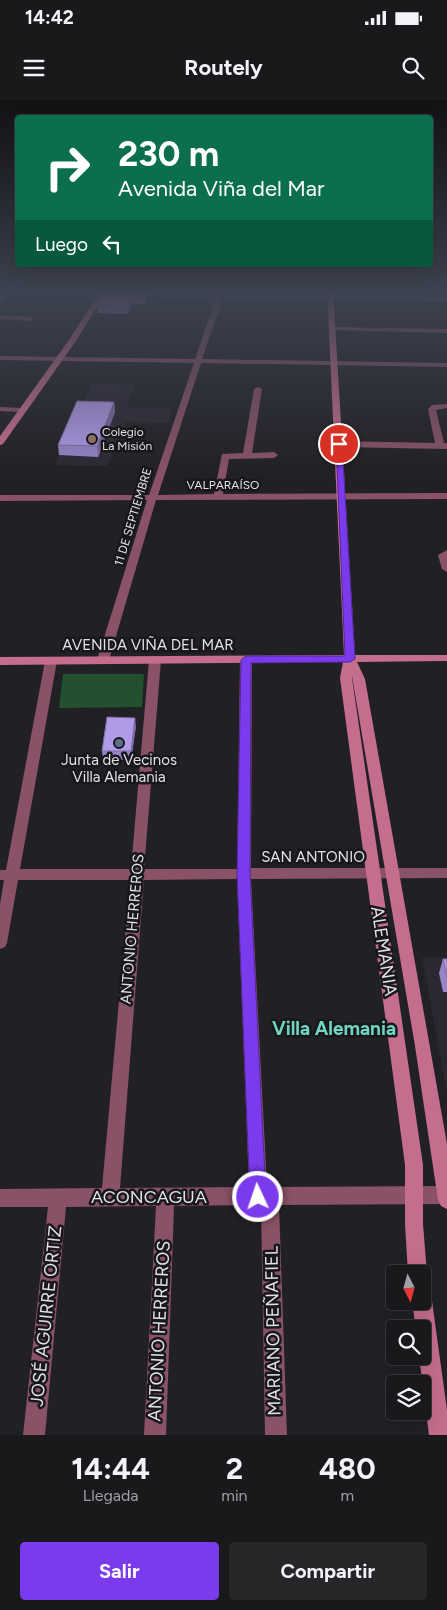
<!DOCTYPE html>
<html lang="es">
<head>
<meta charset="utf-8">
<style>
  :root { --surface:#19181b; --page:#262528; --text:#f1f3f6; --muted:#9fa0a3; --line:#37373a; --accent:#7c3aed }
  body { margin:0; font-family:Figtree,sans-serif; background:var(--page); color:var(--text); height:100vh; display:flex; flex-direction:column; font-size:19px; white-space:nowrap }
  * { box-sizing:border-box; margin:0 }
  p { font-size:16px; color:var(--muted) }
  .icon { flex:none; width:28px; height:28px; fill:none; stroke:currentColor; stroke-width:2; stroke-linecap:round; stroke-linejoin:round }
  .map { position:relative; height:1335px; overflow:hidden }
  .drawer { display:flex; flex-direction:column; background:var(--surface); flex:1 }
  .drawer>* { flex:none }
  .guide { position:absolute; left:15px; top:15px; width:418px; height:152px; border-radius:5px; box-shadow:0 5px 20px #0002,0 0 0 1px var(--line); background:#0b6e4f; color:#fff; overflow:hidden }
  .needle { width:32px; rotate:174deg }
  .fabs { position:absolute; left:386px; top:1165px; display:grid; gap:10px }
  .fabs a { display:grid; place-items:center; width:45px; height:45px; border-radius:5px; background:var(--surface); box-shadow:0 5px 20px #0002,0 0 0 1px var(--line); font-size:25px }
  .pin { position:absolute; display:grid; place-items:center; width:42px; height:42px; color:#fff; margin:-21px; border:2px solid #fff; border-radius:50%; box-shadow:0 1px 5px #0007 }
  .me { position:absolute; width:55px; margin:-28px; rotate:357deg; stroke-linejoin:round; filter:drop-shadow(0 0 4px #0008) }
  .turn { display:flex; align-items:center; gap:18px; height:105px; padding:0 20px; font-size:22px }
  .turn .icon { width:65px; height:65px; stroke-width:2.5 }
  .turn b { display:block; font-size:35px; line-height:42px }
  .then { display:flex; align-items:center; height:48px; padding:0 20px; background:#0003; gap:10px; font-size:19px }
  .eta { display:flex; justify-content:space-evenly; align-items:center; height:85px; text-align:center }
  .eta b { font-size:30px; font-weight:700; line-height:35px }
  .button { display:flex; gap:10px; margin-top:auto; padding:10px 20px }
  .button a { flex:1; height:58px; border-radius:5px; background:var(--accent); color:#fff; font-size:20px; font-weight:700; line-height:58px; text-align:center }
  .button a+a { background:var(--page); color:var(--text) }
  .status { display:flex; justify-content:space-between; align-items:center; height:35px; padding:0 25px; background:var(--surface); direction:ltr }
  .status svg { height:14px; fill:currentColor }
  header { display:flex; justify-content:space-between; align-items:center; height:65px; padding:0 20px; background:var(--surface); font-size:22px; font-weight:700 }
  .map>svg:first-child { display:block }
</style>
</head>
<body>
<div class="status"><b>14:42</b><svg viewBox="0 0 49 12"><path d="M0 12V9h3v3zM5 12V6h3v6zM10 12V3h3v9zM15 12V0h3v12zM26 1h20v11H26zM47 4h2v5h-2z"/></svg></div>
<header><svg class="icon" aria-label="menu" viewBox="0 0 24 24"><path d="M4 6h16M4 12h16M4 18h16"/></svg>Routely<svg class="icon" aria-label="search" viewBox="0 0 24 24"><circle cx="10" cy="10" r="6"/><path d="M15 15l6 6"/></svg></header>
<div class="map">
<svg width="447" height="1335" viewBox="0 0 447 1335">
  <rect width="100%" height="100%" fill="#212024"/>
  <path fill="#2b2832" d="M92,284L135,285L126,307L172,309L168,323L126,322L107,366L54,365Z
    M447,857V992L422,858Z"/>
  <path fill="#23502e" d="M63,574H144L142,607L59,608Z"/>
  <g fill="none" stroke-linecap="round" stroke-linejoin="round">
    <path fill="#895266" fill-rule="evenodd" d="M0,191L447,197V201L223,198L202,259L447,263V267L201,263L158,395L214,394L222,354L243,353L254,289L258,287L262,289L252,353L274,352L278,355L274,358L229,359L223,394L447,393V399L156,400L109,560L107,562H99L97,560L147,400L0,401V395H149L194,263L0,260V256L195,259L216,198L0,195Z
      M0,215L31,217L34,219L31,221L0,219Z
      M332,227L447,229V233L330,230V228Z
      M447,304V308L436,310L444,343H447V349L339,347L335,344L339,341L435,343L428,309L432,305Z
      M0,307L21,308L25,310L21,312L0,311Z
      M447,450V472L442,469L438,455Z
      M155,556L161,560L144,769H237L240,559L246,556L252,559L251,768H447V778L251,779L267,1087L447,1086V1104L279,1105L287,1335H265L261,1105L174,1106L166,1335H144L156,1106L66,1107L45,1335H23L48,1107H0V1089L102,1088L130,780H18L7,843L5,847L0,849V804L4,780H0V770H6L45,561L51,557L57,561L20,769H131L149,560ZM237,779L249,1087L120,1088L144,780Z"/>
    <path fill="#c56d8d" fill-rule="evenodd" d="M101,190H107L76,241L3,344L0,345V336L69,240Z
      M327,190H333L355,555H447V561L357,562L365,579L447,1044V1109L441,1106L438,1100L415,946L352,576V578L423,1065V1124L427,1174L422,1182V1174H408L405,1124V1065L340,578L343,562L0,565V557L344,555Z
      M422,1192L429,1194L432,1201L447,1310V1335H429L419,1256H422V1229H416L412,1201H422Z"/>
  </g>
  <path fill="#9885c8" d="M111,190H171V191H111Z
    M145,193L146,199L144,204H132L127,214L98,213L97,206Z
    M114,302L115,312L98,357L59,355L58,345Z
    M136,626L131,660L103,659L102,651Z
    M443,859H447V892H443L439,873Z"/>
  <path fill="#7c6ca3" d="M4,191L5,197L1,204L0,197Z
    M145,193L146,199L144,204V198Z
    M132,198V204L127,214V207Z
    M114,302L115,312L98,357L97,346Z
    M135,618L136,626L131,660V651Z"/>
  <path fill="#b19be9" stroke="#7c6ca3" d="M0,190L4,191L0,197Z
    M106,192L145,193L144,198H132L127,207L97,206Z
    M77,301L114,302L97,346L58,345Z
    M107,617L135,618L131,651H102Z
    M443,859H447V877Z"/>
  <linearGradient id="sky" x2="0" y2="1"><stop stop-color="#121214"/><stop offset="0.51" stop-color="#3d4250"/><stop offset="1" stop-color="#3d4250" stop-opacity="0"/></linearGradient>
  <rect width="447" height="376" fill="url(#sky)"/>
  <path fill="#7c3aed" stroke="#51269a" d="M336,342L342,344L355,559L350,562L251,563L250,774L266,1097L264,1103L258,1105L252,1103L250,1097L237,774L241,560L246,556H345Z"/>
  <circle fill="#8d6e63" stroke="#18171b" stroke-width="2" cx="92" cy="339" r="5"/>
  <circle fill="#5c6f8a" stroke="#18171b" stroke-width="2" cx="119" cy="643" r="5"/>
  <g text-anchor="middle" stroke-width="5" stroke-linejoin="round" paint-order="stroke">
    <g font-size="12" fill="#e1e0e3" stroke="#18171b" text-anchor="start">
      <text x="102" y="336">Colegio<tspan x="102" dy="14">La Misión</tspan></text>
    </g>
    <g font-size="12" fill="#e1e0e3" stroke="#18171b">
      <text x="223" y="389">VALPARAÍSO</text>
      <text transform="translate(133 417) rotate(-73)" y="4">11 DE SEPTIEMBRE</text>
    </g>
    <g font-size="15" fill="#e1e0e3" stroke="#18171b">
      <text x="148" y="550">AVENIDA VIÑA DEL MAR</text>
      <text x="313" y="762">SAN ANTONIO</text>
      <text transform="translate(132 829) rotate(-85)" y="5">ANTONIO HERREROS</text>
    </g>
    <g font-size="15" fill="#e1e0e3" stroke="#18171b">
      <text x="119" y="665">Junta de Vecinos<tspan x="119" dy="17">Villa Alemania</tspan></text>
    </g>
    <g font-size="18" fill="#e1e0e3" stroke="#18171b">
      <text transform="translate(384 851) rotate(81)" y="6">ALEMANIA</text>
      <text x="149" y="1103">ACONCAGUA</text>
      <text transform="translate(46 1216) rotate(-84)" y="6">JOSÉ AGUIRRE ORTIZ</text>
      <text transform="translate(159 1231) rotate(-87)" y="6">ANTONIO HERREROS</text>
      <text transform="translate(273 1231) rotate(-91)" y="6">MARIANO PEÑAFIEL</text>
    </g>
    <g font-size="19" font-weight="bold" fill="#6fd5c2" stroke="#18171b">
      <text x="334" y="935">Villa Alemania</text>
    </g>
  </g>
</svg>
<div class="fabs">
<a><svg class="needle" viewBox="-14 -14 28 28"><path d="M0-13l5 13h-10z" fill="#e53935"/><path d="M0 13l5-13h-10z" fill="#9fa0a3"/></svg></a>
<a><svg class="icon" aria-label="search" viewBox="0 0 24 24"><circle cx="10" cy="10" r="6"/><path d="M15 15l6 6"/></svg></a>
<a><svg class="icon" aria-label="layers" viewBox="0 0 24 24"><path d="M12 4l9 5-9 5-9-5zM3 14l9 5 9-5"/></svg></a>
</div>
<div class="pin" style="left:339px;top:344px;background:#d93025"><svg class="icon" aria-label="arrive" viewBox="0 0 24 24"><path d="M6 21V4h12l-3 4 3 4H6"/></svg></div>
<svg class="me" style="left:258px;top:1097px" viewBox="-20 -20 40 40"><circle r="17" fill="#7c3aed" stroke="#fff" stroke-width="3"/><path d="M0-11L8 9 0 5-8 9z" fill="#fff"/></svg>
<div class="guide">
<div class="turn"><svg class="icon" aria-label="right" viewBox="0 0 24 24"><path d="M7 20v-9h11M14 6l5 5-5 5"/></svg><div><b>230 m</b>Avenida Viña del Mar</div></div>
<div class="then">Luego<svg class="icon" aria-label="left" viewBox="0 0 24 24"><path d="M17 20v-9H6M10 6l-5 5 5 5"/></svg></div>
</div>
</div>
<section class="drawer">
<div class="eta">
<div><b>14:44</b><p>Llegada</p></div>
<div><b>2</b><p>min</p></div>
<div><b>480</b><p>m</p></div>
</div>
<div class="button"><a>Salir</a><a>Compartir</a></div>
</section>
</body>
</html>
